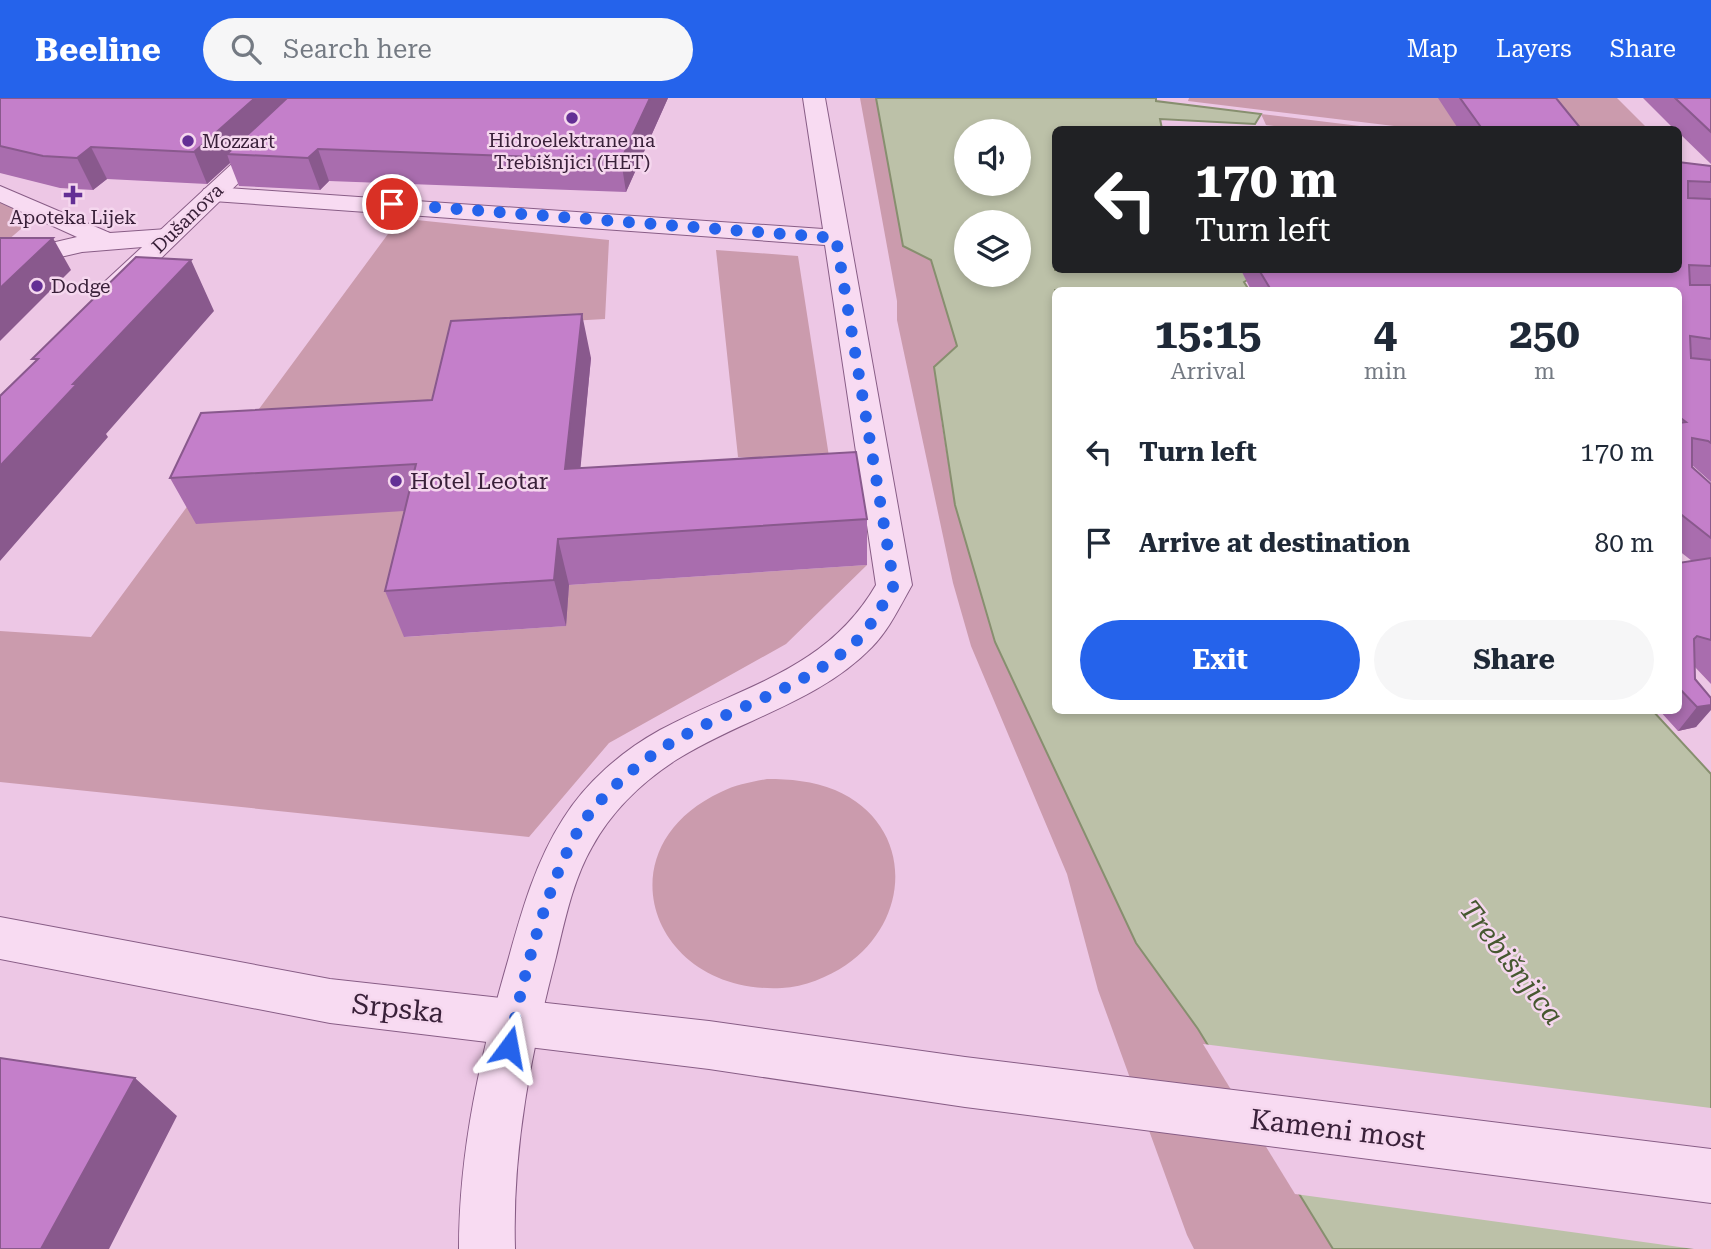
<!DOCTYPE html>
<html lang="en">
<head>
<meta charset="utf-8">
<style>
  :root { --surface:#fff; --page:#f6f6f7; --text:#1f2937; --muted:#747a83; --accent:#2563eb }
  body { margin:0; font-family:"Roboto Serif",serif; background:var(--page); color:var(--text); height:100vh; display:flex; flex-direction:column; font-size:26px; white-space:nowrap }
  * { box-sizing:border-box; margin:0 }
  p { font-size:23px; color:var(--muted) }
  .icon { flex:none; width:38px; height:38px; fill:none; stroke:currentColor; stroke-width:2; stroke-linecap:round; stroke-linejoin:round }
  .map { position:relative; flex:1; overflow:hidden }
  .sheet { position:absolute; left:1052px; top:189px; width:630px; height:427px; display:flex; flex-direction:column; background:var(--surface); border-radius:10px; box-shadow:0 4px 10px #0003 }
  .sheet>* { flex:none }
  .guide { position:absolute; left:1052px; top:28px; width:630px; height:147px; border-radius:10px; box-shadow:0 4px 10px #0003; background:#202124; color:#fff; overflow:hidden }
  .buttons { position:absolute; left:954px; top:21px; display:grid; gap:14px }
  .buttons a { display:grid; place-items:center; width:77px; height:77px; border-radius:50%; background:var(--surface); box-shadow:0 4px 10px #0003; font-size:35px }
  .pin { position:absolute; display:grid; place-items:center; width:60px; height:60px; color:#fff; margin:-30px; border:4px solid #fff; border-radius:50%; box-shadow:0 2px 7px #0007 }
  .me { position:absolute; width:77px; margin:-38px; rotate:13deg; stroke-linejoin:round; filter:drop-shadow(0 0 5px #0008) }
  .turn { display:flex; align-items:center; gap:24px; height:147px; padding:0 28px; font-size:32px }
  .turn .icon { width:91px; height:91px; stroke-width:2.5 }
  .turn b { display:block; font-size:49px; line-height:60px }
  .eta { display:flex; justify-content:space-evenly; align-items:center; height:119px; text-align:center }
  .eta b { font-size:42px; font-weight:700; line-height:49px }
  .primary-button { display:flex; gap:14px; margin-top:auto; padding:14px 28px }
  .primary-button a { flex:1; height:80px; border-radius:42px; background:var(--accent); color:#fff; font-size:28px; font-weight:700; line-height:80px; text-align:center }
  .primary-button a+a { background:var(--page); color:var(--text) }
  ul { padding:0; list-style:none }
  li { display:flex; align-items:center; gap:21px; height:91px; padding:0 28px }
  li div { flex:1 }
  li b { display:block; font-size:26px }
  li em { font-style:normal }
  header { display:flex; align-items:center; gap:42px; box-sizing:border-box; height:98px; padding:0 35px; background:var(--accent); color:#fff }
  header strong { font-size:33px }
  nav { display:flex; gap:38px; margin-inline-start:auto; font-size:24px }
  .search { width:490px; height:63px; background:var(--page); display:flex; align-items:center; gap:18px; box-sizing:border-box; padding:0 24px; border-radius:38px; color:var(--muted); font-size:26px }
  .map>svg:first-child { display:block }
</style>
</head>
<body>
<header>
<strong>Beeline</strong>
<div class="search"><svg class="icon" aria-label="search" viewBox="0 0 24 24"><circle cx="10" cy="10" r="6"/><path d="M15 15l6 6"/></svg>Search here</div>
<nav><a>Map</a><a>Layers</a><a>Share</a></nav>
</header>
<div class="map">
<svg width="1711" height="1151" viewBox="0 0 1711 1151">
  <rect width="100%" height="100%" fill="#edc7e5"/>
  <path fill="#cb9bad" d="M860,0H876L903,148L931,162L957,248L941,321L955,407L995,545L1136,845L1198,931L1333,1151H1194L1187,1137L1098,892L1067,776L971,548L953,485L897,222V203Z
    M1189,0H1617L1648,31H1419L1188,3Z
    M1261,16L1384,31H1299L1266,27Z
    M0,100L36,118L0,149Z
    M407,121L609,142L605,221L462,229L432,412L405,539L565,528L569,487L867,467L786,546L609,645L529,739L0,684V533L91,539L388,136Z
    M716,152L798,158L830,365L738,359Z
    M767,681C790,681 813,683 835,692C914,726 913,821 846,867C828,879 804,889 782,890C651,897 600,750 721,694C735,687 751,684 767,681Z"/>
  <path fill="#bcc1a8" stroke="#878f6f" stroke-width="2" fill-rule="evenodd" d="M876,0H1156V3L1261,16L1255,26L1160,21L1162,31L1055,32V172H1252L1256,177L1244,184L1249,192H1055V612L1653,613L1711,676V1151H1333L1198,931L1136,845L995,544L955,407L934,269L957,248L931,162L903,148ZM966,33H1018V86H966ZM966,124H1018V177H966Z"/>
  <path fill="#edc7e5" d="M1203,946L1711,1010V1151H1694L1295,1096Z"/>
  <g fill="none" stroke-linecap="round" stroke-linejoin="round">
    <defs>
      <path id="minor" d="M803,0H825L912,487C900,508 889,532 872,549C819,604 739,622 676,662C642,684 611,714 592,749C573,782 565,822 556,859C531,956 512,1050 515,1151H459C459,1050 481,955 509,859C522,812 536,763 563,721C586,684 622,653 660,632C741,588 826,573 876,487L825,147L213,103L204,101L201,96L204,91L213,89L823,131Z
        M0,88L110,135L167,131L176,134L180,139L176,144L167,147L82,154L0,173V157L77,139L0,104Z"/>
      <path id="tertiary" d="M303,0H326L120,200L110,202L100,200L96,194L100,188Z
        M0,819L330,881L709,923L965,959L1711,1051V1105L965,1009L709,971L330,925L0,861Z"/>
    </defs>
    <use href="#minor" stroke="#885d86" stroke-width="2"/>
    <use href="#tertiary" stroke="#885d86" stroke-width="2"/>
    <use href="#minor" fill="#f8dbf2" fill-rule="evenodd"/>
    <use href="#tertiary" fill="#f8dbf2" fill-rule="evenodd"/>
  </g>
  <path fill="#a96dae" d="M0,0H668L626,94L329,83L320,92L239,88L230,65L207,86L107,81L93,92L60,90L0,75Z
    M1438,0H1556L1582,32H1459Z
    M1643,0H1711V66L1678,34V32H1675Z
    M1678,64L1711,68V384L1692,367V369L1711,386V586L1694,568L1695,581L1711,600L1696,629L1678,633L1659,612H1678V465L1692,463L1678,452V192H1251L1241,172H1678Z
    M591,260L580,370L867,421V467L569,487L566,528L404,539L385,493L404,413L196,426L170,380L432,302Z"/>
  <path fill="#89598d" d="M255,0H299L227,56L230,65L207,86L194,54Z
    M650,0H668L626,94L621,62Z
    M91,49L107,81L93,92L77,60Z
    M318,51L329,83L320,92L308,60Z
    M53,140L71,172L0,243V190Z
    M191,162L214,213L106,336L108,339L0,463V368L73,286Z
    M582,216L591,260L576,417L565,371Z
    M558,441L569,487L566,528L554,482Z
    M1711,607V612L1696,629L1678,633L1697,609Z
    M135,980L177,1018L109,1151H41Z"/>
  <path fill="#c47fca" stroke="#89598d" stroke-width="2" d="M0,0H255L194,54L91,49L77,60L43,58L0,48Z
    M287,0H650L621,62L318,51L308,60L227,56Z
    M1460,0H1556L1582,32H1483Z
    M1675,0H1711V34Z
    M1678,64L1711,68V84L1688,83V100L1711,101V168L1689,167L1690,187H1711V241L1690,238L1691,260L1711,262V345L1708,343L1692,340V369L1711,386V440L1678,414V325L1686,324L1678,318V192H1271L1259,172H1678Z
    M0,140H53L0,190Z
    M136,159L191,162L73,286H77L0,368V298L38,261H32Z
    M582,216L565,371L856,354L867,421L558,441L554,482L385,493L416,366L170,380L201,315L432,302L451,223Z
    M1711,460V542L1697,538L1694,541L1695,581L1711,600V607L1697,609L1678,589V465Z
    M0,960L135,980L41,1151H0Z"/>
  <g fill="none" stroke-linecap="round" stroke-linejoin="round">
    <path stroke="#2563eb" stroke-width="12" stroke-dasharray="0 21.6" d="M392,106L836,140L894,487C882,508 870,532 851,548C800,591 732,610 674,643C645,660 615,685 593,711C551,762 522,884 509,949"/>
  </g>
  <g fill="#632f95" stroke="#f5d7ee" stroke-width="2.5">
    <circle cx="572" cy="20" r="7"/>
    <circle cx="188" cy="43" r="7"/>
    <path d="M69.5 86.5h7v7h7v7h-7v7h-7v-7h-7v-7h7z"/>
    <circle cx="37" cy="188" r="7"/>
    <circle cx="396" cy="383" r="7"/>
  </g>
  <g text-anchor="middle" stroke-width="5" stroke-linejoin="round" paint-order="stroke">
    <g font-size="19" fill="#392039" stroke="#f5d7ee">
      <text x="572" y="49">Hidroelektrane na<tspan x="572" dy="22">Trebišnjici (HET)</tspan></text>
      <text x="202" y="50" text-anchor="start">Mozzart</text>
      <text x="73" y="126">Apoteka Lijek</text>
      <text x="51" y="195" text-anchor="start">Dodge</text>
    </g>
    <g font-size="19" fill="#392039" stroke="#f5d7ee">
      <text transform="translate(187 120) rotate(-44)" y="7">Dušanova</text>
    </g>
    <g font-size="23" fill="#392039" stroke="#f5d7ee" text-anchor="start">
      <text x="410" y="391">Hotel Leotar</text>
    </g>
    <g font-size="28" font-style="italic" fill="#465830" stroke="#f5d7ee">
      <text transform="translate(1512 864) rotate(52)" y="10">Trebišnjica</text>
    </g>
    <g font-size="28" fill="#392039" stroke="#f5d7ee">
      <text transform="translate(398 910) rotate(6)" y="10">Srpska</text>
      <text transform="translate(1338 1031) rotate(7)" y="10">Kameni most</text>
    </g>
  </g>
</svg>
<div class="buttons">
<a><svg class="icon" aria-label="sound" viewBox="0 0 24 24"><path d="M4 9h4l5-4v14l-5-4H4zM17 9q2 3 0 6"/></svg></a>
<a><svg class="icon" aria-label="layers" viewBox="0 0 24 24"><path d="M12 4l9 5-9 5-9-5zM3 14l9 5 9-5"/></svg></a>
</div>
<div class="pin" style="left:392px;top:106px;background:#d93025"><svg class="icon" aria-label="arrive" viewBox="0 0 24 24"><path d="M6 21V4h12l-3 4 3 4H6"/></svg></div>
<svg class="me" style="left:509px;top:949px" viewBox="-20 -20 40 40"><path d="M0-17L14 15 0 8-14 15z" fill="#2563eb" stroke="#fff" stroke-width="4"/></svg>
<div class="guide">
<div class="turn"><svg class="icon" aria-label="left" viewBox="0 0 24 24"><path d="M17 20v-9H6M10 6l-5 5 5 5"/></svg><div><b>170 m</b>Turn left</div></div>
</div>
<section class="sheet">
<div class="eta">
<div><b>15:15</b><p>Arrival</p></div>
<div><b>4</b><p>min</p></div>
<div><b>250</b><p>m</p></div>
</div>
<ul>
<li><svg class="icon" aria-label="left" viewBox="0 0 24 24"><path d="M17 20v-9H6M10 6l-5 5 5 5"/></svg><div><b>Turn left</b></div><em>170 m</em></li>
<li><svg class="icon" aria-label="arrive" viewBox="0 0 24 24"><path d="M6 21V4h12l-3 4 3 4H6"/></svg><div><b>Arrive at destination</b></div><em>80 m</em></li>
</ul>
<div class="primary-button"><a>Exit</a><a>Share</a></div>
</section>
</div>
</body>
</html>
